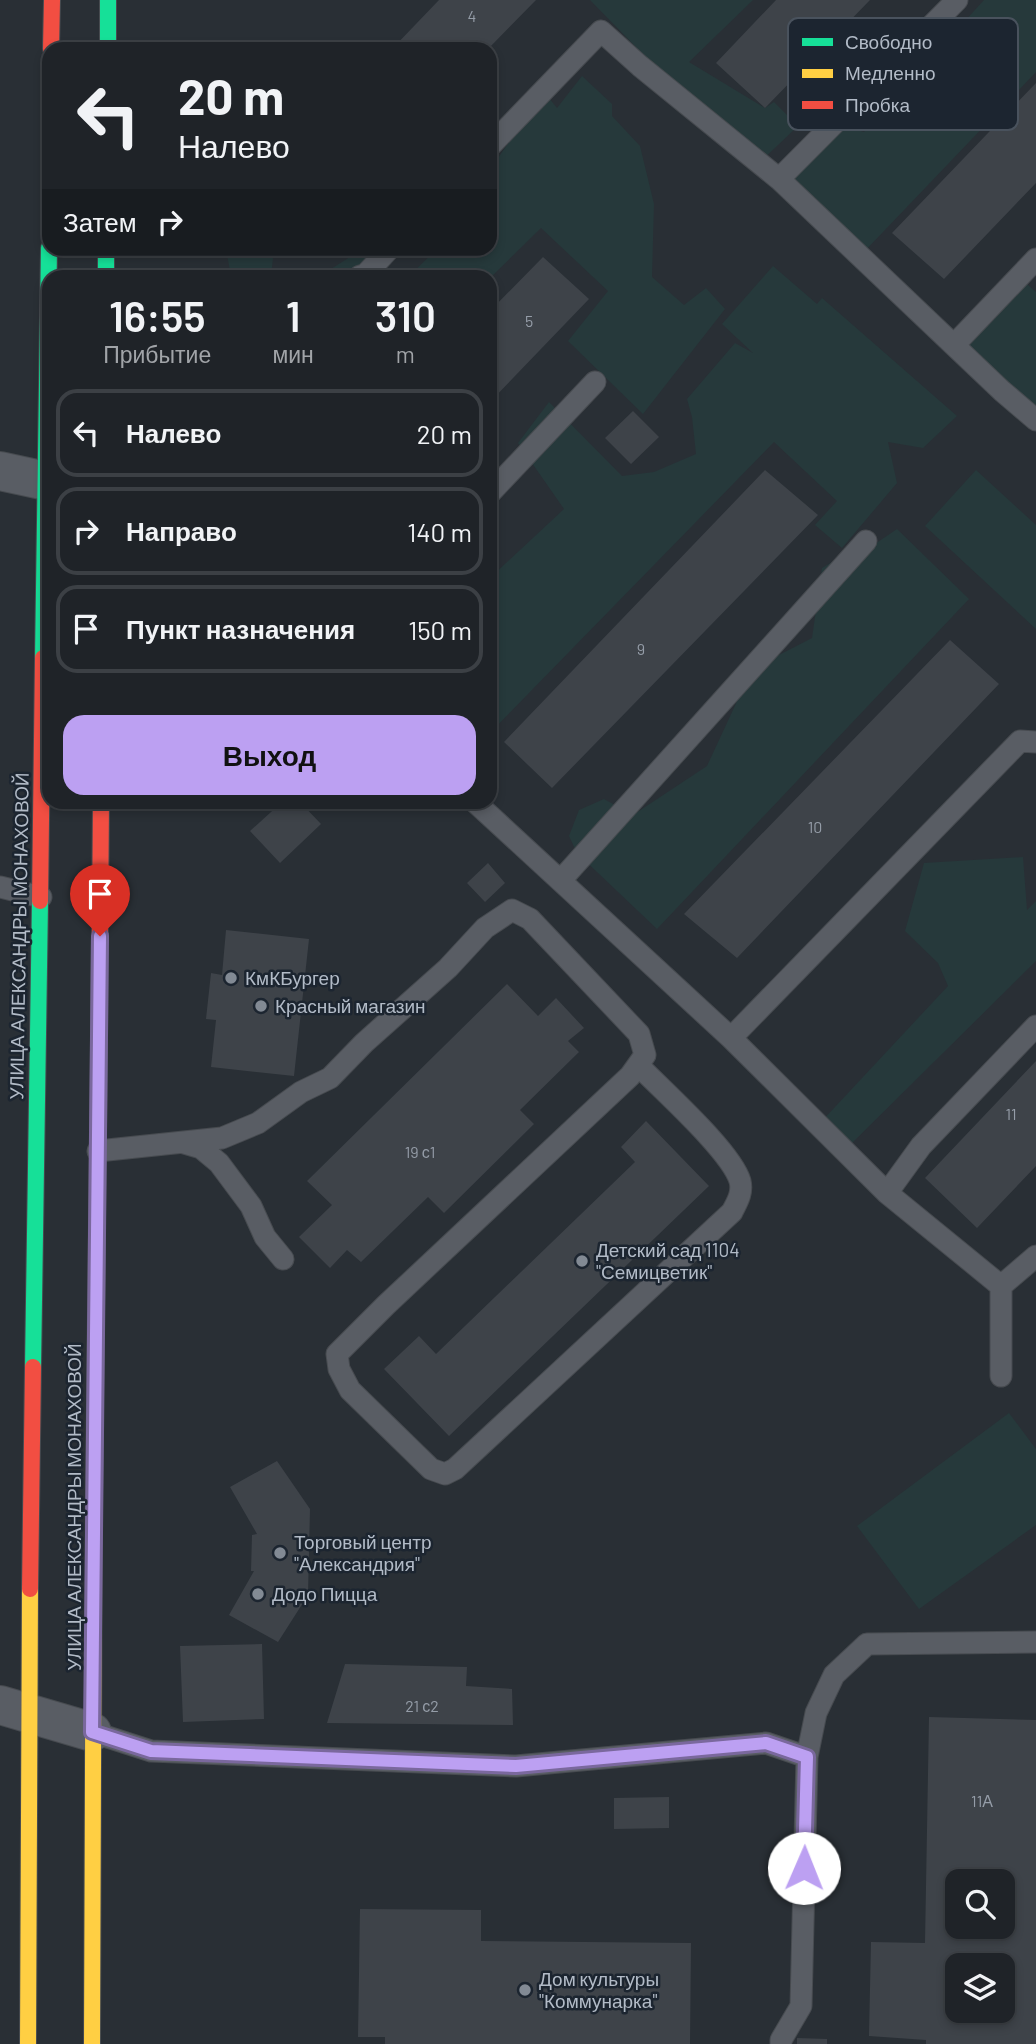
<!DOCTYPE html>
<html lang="ru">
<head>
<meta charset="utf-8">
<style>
  :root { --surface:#1f2328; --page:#272b30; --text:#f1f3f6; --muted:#a1a4a8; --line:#3c4045; --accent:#bca0f2 }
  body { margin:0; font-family:Barlow,sans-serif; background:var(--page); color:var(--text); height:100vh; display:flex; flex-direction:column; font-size:26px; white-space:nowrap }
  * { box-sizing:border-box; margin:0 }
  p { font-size:23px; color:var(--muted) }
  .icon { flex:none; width:38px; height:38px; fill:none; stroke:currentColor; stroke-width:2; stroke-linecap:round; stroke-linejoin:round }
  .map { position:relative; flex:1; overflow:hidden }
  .panel { position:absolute; left:42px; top:270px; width:455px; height:539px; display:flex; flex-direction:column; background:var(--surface); border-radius:21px; box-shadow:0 4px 10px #0003,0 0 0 2px var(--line) }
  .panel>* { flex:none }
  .top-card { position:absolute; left:42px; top:42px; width:455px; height:214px; border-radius:21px; box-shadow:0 4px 10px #0003,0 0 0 2px var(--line); background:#1f2328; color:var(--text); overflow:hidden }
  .fabs { position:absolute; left:945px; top:1869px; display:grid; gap:14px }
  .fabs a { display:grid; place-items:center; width:70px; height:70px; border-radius:14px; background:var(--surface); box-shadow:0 4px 10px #0003,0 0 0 2px var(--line); font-size:35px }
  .pin { position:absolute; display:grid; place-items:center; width:60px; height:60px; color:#fff; margin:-72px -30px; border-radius:50% 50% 50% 0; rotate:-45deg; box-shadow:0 0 7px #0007 }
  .pin .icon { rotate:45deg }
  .me { position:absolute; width:77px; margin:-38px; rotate:1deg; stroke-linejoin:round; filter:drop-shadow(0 0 5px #0008) }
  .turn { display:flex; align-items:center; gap:24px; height:147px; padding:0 21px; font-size:32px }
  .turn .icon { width:91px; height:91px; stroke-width:2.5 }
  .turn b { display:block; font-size:49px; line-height:60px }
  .then { display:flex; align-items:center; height:66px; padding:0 21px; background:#0003; gap:14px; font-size:26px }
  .eta { display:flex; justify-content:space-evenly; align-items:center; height:119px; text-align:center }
  .eta b { font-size:42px; font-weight:600; line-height:49px }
  .cta { display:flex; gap:14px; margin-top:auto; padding:14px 21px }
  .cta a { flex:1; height:80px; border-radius:21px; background:var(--accent); color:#111; font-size:28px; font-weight:600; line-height:80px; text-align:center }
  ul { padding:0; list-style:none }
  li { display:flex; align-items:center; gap:21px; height:88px; margin:0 14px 10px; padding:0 7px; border:4px solid var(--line); border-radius:21px }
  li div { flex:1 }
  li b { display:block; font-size:26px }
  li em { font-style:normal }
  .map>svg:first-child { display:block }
</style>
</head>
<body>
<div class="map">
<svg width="1036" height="2044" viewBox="0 0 1036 2044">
  <rect width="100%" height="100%" fill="#292f35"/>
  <path fill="#26393b" d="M590,0H753L689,62L765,108L774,102L798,126L754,168Z
    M984,0H1036V72L862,254L788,183L836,123L864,132Z
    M582,76L612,104V116L640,146L654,204L652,277L684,305L706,288L725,309L643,414L568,341L608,291L541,228L490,278L409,276L437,249L490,248V156L498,158L544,92L557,108Z
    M364,248L391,276H320Z
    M226,249H274L271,276H231Z
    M773,266L817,304L822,298L957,416L923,448L888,442L897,483L842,548L815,525L837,501L774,442L490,733V578L564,509L518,443L549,402L622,476L654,472L696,454L692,417L687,399L735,343L753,353L722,324Z
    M1020,278L1036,292V412L967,344Z
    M976,470L1036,525V629L925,526Z
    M897,529L969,599L657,929L577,853L569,836L579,810L604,799L633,815L707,766L752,669L812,638L822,568L845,554L869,548Z
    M1023,857L1027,910L1036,901V961L849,1146L821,1122L948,986L938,963L905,931L924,863Z
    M1009,1413L1036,1449V1525L919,1609L857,1526Z"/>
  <path fill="#3e4349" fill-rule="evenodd" d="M439,0H536L488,49H392Z
    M776,0H870L765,108L716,63Z
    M1036,83V183L944,279L892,233Z
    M543,257L589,299L490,402V311Z
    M633,411L659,437L631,464L605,438Z
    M765,470L818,515L552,788L504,742Z
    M950,640L999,684L737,958L684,914Z
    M282,802H300L321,824L280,863L250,831Z
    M488,863L505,883L485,902L467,883Z
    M226,930L309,939L294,1076L211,1067L216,1020L206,1019L211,973L222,975Z
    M507,984L538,1016L556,998L584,1028L568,1041L579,1052L520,1110L534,1124L444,1213L428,1197L361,1262L347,1250L330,1268L299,1237L332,1205L307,1181Z
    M1036,1061V1166L977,1228L925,1178Z
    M646,1121L709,1186L449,1436L384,1369L419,1336L436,1354L635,1162L621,1147Z
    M277,1461L310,1509L308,1595L278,1642L229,1615L254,1571H251L252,1535L257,1534L230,1487Z
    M262,1644L264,1719L183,1722L180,1646Z
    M345,1664L467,1667L466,1686L512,1689L513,1725L327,1723Z
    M929,1717L1036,1720V2044H926V2040L869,2036L871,1942L925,1943ZM957,1881H1003V1927H957ZM957,1965H1003V2011H957Z
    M669,1797V1828L614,1829V1798Z
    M360,1909L481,1910V1941L691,1943L690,2044H385V2037H358Z
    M797,2038L827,2039V2044H797Z"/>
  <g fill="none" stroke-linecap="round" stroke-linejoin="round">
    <defs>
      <path id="lane" d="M490,146L601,31L640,66L779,179L1002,391L1036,420
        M779,179L957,0
        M360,276L365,275L390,248
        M954,345L1036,259
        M490,493L595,382
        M475,802L731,1038L887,1193L1001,1286V1376
        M561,880L866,541
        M0,887L41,897
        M731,1038L1020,741L1036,742
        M184,1143L201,1148L219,1163L251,1206L265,1237L283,1259
        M98,1151L222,1138L258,1123L301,1092L330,1078L364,1043L448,968L485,928L512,910L530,919L639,1034L645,1055L630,1076L386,1305L337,1354L339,1369L350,1390L431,1469L445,1474L455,1469L732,1212C737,1202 743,1193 740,1181C731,1151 662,1090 638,1065
        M887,1193L921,1146L1036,1026
        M1001,1286L1036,1256
        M92,1732L151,1751L516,1766L766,1743L807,1757
        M781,2044V2040L801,2006L807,1757L816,1713L834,1675L867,1644L1036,1642"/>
      <path id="street" d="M0,471L46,481
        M0,1705L92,1732"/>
      <path id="fast" d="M108,0V49
        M106,248V276
        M43,658L49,248
        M33,1367L40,901
        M94,1494L99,1040"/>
      <path id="slow" d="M28,2044L30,1589
        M92,2044L94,1494"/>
      <path id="jam" d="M51,49L52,0
        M40,901L43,658
        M99,1040L101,802
        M30,1589L33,1367"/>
    </defs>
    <use href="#lane" stroke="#474b50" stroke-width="23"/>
    <use href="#street" stroke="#474b50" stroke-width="40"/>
    <use href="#fast" stroke="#474b50" stroke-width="18"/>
    <use href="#slow" stroke="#474b50" stroke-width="18"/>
    <use href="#jam" stroke="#474b50" stroke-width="18"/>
    <use href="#lane" stroke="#595d64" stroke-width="21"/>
    <use href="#street" stroke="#595d64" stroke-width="38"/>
    <use href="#fast" stroke="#16e098" stroke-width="16"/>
    <use href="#slow" stroke="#ffcf43" stroke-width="16"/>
    <use href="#jam" stroke="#f24e42" stroke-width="16"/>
  </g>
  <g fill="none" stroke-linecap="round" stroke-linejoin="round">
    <defs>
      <path id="route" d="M100,936L92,1732L151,1751L516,1766L766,1743L807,1757L804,1868"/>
    </defs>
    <use href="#route" stroke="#7a689d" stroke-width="18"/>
    <use href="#route" stroke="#bca0f2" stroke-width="12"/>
  </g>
  <g fill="#828a94" stroke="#1c2530" stroke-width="2.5">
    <circle cx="231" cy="978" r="7"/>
    <circle cx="261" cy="1006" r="7"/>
    <circle cx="582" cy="1261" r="7"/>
    <circle cx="280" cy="1553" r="7"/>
    <circle cx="258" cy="1594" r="7"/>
    <circle cx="525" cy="1990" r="7"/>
  </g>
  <g text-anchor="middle" stroke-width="5" stroke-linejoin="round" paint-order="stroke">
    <g font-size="16" fill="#959da8">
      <text x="472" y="22">4</text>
      <text x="529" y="327">5</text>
      <text x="641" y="655">9</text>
      <text x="815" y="833">10</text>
      <text x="1011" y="1120">11</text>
      <text x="420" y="1158">19 с1</text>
      <text x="422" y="1712">21 с2</text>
      <text x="982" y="1807">11А</text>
    </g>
    <g font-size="19" fill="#b2bbc7" stroke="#1c2530">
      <text transform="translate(19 936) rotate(-89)" y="7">УЛИЦА АЛЕКСАНДРЫ МОНАХОВОЙ</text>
      <text transform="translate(74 1507) rotate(-90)" y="7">УЛИЦА АЛЕКСАНДРЫ МОНАХОВОЙ</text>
    </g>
    <g font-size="19" fill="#b2bbc7" stroke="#1c2530" text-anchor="start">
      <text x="245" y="985">КмКБургер</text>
      <text x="275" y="1013">Красный магазин</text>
      <text x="596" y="1257">Детский сад 1104<tspan x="596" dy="22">"Семицветик"</tspan></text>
      <text x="294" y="1549">Торговый центр<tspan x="294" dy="22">"Александрия"</tspan></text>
      <text x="272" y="1601">Додо Пицца</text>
      <text x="539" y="1986">Дом культуры<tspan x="539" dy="22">"Коммунарка"</tspan></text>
    </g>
  </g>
  <rect x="788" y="18" width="230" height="112" rx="10" fill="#1c2530" stroke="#49525d" stroke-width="2"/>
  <rect x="802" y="38" width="31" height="8" fill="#16e098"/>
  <rect x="802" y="69" width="31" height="9" fill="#ffcf43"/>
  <rect x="802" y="101" width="31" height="8" fill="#f24e42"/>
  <g font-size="19" fill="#b2bbc7">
    <text x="845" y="49">Свободно</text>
    <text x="845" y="80">Медленно</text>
    <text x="845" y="112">Пробка</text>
  </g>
</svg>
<div class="fabs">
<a><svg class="icon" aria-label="search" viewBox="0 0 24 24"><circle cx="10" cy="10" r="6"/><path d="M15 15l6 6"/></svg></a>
<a><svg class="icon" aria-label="layers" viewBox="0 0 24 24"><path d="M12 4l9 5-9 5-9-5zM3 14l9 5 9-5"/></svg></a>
</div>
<div class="pin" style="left:100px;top:936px;background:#d93025"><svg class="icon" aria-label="arrive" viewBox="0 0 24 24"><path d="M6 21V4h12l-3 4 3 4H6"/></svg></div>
<svg class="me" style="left:804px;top:1868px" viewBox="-20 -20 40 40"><circle r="19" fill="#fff"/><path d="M0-13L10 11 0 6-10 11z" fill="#bca0f2"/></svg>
<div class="top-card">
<div class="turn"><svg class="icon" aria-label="left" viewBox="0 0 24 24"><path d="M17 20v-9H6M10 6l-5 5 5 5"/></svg><div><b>20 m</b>Налево</div></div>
<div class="then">Затем<svg class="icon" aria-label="right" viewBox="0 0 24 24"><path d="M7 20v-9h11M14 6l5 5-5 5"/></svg></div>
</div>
<section class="panel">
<div class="eta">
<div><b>16:55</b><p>Прибытие</p></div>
<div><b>1</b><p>мин</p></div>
<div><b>310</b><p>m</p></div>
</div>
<ul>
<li><svg class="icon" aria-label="left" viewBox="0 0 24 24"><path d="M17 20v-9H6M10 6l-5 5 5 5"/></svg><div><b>Налево</b></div><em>20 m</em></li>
<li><svg class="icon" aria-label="right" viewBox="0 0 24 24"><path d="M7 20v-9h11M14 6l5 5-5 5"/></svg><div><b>Направо</b></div><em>140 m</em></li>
<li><svg class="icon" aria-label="arrive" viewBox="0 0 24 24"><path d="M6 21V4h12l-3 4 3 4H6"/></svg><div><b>Пункт назначения</b></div><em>150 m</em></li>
</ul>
<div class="cta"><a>Выход</a></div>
</section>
</div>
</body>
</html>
